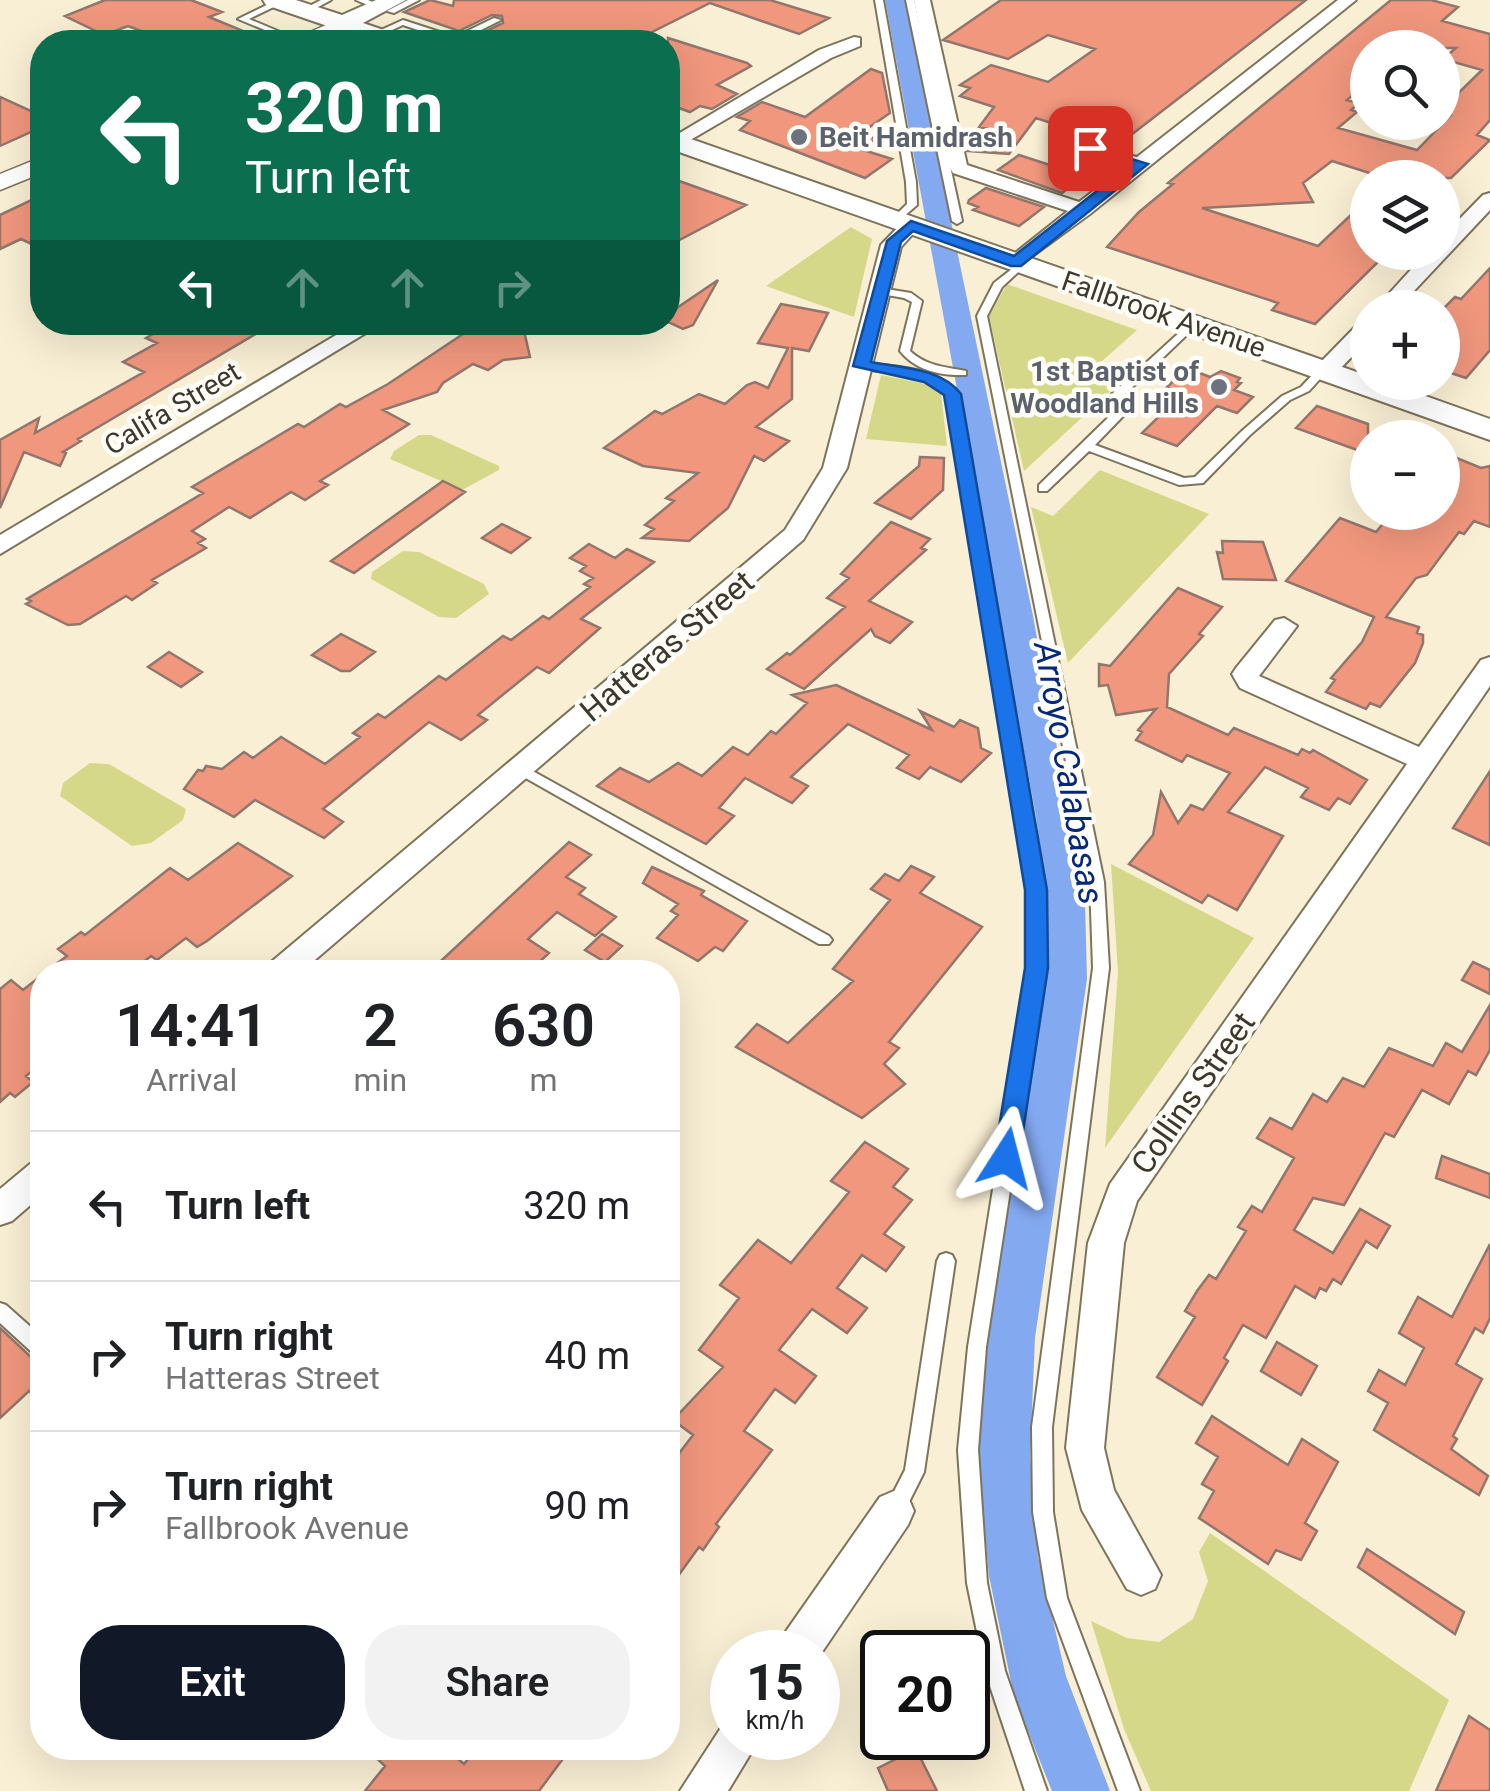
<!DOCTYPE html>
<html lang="en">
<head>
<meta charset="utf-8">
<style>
  :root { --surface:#fff; --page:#f2f2f2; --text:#202124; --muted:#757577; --line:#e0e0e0; --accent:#111827 }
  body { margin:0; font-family:Roboto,sans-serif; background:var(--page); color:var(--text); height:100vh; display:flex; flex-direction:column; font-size:38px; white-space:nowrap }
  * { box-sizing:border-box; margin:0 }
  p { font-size:32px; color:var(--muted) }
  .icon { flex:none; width:55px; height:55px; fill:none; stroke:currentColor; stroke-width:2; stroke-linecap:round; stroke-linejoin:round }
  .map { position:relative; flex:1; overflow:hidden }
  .drawer { position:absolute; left:30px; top:960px; width:650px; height:800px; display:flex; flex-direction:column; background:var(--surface); border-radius:40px; box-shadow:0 10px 40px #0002 }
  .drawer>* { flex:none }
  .banner { position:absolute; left:30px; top:30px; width:650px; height:305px; border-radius:40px; box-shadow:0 10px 40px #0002; background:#0b6e4f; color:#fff; overflow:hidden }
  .buttons { position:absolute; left:1350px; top:30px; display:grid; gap:20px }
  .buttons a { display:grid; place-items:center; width:110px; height:110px; border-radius:50%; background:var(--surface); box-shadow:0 10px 40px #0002; font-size:50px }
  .speed { position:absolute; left:710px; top:1630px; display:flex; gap:20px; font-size:50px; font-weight:700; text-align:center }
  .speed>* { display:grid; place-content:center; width:130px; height:130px; border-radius:50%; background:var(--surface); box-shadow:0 10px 40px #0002; line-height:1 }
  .speed small { font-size:25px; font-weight:400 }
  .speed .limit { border:5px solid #111; border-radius:15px; background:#fff; color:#111 }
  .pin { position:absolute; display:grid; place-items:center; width:85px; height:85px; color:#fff; margin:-42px; border-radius:20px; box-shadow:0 5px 15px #0006 }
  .me { position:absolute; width:110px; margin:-55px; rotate:9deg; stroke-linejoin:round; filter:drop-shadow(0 0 8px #0008) }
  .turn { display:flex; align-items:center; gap:35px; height:210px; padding:0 50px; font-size:45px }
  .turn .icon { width:130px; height:130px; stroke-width:2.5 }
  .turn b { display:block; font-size:70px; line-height:85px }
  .lanes { display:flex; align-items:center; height:95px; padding:0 50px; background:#0003; justify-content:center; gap:50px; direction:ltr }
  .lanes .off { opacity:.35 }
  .eta { display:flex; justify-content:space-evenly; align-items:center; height:170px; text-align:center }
  .eta b { font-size:60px; font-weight:600; line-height:70px }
  .action { display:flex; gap:20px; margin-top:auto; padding:20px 50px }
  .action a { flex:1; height:115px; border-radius:40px; background:var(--accent); color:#fff; font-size:40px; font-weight:600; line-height:115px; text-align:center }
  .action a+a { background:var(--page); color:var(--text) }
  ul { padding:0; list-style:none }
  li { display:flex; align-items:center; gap:30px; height:150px; padding:0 50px; border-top:2px solid var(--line) }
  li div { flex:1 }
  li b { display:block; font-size:38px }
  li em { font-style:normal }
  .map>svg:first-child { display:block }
</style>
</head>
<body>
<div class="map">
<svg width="1490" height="1791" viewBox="0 0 1490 1791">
  <rect width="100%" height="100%" fill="#f9efd4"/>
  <path fill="#d5d889" d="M851,227L872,239L854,317L766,286Z
    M1007,284L1137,330L1100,363L1128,375L1024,471L989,316Z
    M881,375L926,384L941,393L947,446L866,439Z
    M419,435H431L499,466V470L462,490L390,459L394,451Z
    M1100,470L1209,514L1068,663L1031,507L1053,516Z
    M403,551L419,552L484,584L489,594L456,618L439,617L371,579L372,572Z
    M90,763L109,764L186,809L183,820L151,843L132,846L60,796L63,783Z
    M1111,864L1254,938L1105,1148L1118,972Z
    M1210,1533L1449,1700L1409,1791H1151L1124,1729L1091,1621L1127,1638L1159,1642L1193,1619L1208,1581L1199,1552Z"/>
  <path fill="#83a9f1" d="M885,0H905L1033,616L1085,902L1087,979L1035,1338L1030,1456L1038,1557L1066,1676L1110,1791H1052L1014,1696L989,1576L977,1446L984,1361L1046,972L1047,902L1036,816Z"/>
  <path fill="#f0977d" stroke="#92766e" stroke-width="2.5" fill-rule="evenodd" d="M105,0H191L222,12L209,17L270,42H205L195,39L171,42L128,26L104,35L65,16Z
    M430,0L453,6L454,0H770L829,18L799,34L710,3L632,42H495L476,36L503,23L502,16L492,15L459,31L404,12Z
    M1001,0H1306L1118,145L1036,118L1009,154L968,151L996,130L979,127L994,107L960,96L970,88L960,85L991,65L1048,82L1095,49L1048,35L1008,59L943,40Z
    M1391,0H1431L1458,7L1442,21L1490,34V120L1477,135L1490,140L1451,178H1385L1332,161L1303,183L1313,202L1202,208L1318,246L1368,199V252L1385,255L1315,324L1272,310L1278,303L1107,247L1139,212L1173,184L1168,183ZM1368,48H1456L1443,59L1482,70L1442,109L1451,115L1417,150L1338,128L1357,112L1351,110L1359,103L1347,100L1368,82Z
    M668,38L747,63L751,66L717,85L737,94L712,109L700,106L690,112L668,104Z
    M871,69L882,73L890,113L861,133L876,139L860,149L892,159L865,178L740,130L750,121L737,117L762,102L805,117Z
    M0,97L42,116V127L0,146Z
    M1019,155L1084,176L1062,193L998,170Z
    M668,177L710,192L746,205L668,246Z
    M986,188L1044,207L1019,226L973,210L978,207L968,203L969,200Z
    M42,195V249L21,239L0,249V215Z
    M1490,268V350L1466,378L1442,370V310L1455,297L1461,299Z
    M718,280L693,325L683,329L668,322V314Z
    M781,304L828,313L809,351L792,348V399L756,427L789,441L764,461L754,456L728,508L689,541L642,538L654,529L645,525L674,501L666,498L698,473L643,466L604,448L655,411L662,414L699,394L725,404L747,385L755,382L768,388L788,348L758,343Z
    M174,322H276L78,439L81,441L63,452L66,453L60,466L24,452L0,508V440L39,418L35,433L144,372L123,362L157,343L146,338Z
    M481,322H522L530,357L503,360L488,370L473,364L443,383L437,392L383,410L409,424L320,481L328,485L305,500L291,492L250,518L229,507L192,531L205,539L198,543L206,548L152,580L157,583L132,600L126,596L80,624L68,625L26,604L31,601L27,599L203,493L192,487L298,424L304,427L340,404L346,407L388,384Z
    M1187,368L1210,377L1221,371L1240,378L1237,382L1241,383L1234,390L1253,397L1237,413L1217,406L1177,446L1142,433L1183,393L1167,387Z
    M1317,406L1368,424V454L1296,428Z
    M1442,452L1481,468L1490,466V527L1474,521L1464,534L1459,532L1427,575L1416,578L1386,617L1419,627L1417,633L1423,635V643L1415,663L1380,707L1370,703L1366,709L1326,692L1335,680L1331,678L1362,642L1374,617L1286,581L1340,518L1376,532L1386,520L1397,525L1406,512L1423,518L1428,512H1442Z
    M920,457L944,458L943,490L911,519L875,503L919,466Z
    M443,481L465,492L354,573L331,561Z
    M891,522L930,539L921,548L926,550L869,601L912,622L890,643L875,636L871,629L804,689L767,669L787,653L790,655L845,607L827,598L849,578L841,574Z
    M502,524L530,538L511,553L482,538Z
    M1222,541L1263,542L1276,580L1223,579L1217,552L1223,553Z
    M589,544L615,558L627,549L654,562L581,619L600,628L549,673L537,667L478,715L487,720L461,740L429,722L323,809L343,822L324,838L255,800L234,817L184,789L198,770L203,771L206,766L222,769L244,752L253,758L281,737L325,764L360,737L353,733L378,714L385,718L439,676L446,680L503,636L511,640L543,616L549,619L590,587L584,584L593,578L580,571L586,566L570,558Z
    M1178,588L1222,607L1199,634L1203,636L1169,674L1167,707L1228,735L1234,728L1298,755L1302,749L1310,753L1313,750L1367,780L1350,804L1338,798L1329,810L1301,797L1308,788L1265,767L1228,812L1283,836L1237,910L1208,895L1202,903L1129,864L1153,835L1161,792L1178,823L1191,805L1203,810L1230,773L1187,755L1182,762L1136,740L1142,732L1138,730L1156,709L1116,715L1108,685L1099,686V664L1110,666Z
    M341,634L375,652L350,671H341L312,655Z
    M169,652L202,672L181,687L148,667Z
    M836,685L932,730L920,711L954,727L960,720L978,728L981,748L991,753L961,782L930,767L919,779L897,768L909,755L848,724L791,777L808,786L792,803L745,778L719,808L734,816L706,844L597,786L620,768L649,782L678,763L702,776L733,747L748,755L771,731L776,734L807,703L792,695Z
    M1490,771V845L1453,828Z
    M569,842L591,855L566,877L585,888L579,894L616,917L595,936L557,912L528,939L549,953L529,972H514L503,966L495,972H429Z
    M238,843L292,876L207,941L197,947L186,938L157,960L151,956L131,972H45L67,956L58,949L81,932L85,935L170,868L188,880Z
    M911,866L934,877L920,893L982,927L889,1042L899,1048L884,1064L905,1084L862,1118L736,1047L757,1024L788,1043L853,981L833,969L890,900L871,889L885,874L899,881Z
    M652,867L704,891L701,895L747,921L723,951L715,947L698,961L657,938L678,915L671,911L678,904L643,883Z
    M602,934L622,946L605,962L585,950Z
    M1473,962L1490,970V994L1462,980Z
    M42,975V1063L26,1076L33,1082L15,1097L10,1093L0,1102V989L11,980L23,990Z
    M1490,1005V1050L1476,1075L1468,1071L1449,1104L1422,1090L1394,1137L1385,1133L1344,1205L1313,1198L1294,1230L1333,1253L1360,1209L1390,1226L1377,1248L1366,1241L1341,1284L1333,1279L1326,1291L1320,1288L1315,1298L1295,1286L1266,1338L1243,1325L1224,1358L1228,1361L1202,1405L1157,1377L1195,1317L1185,1311L1197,1291L1209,1275L1216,1279L1246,1231L1238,1227L1252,1206L1262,1212L1294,1158L1257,1138L1270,1118L1292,1129L1313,1094L1327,1102L1343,1078L1364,1087L1389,1048L1433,1066L1446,1043L1462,1052Z
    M865,1142L908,1169L893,1187L912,1200L884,1234L904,1247L886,1271L862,1255L837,1288L867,1308L847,1333L812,1309L779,1350L816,1376L795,1403L775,1389L744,1431L772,1450L716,1524L719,1527L703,1550L699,1547L668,1590V1468L693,1435L673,1420L723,1367L699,1350L739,1298L720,1285L758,1240L791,1263L849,1192L831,1181Z
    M1442,1156L1490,1174V1198L1436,1178Z
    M1490,1244V1318L1483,1333L1475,1328L1456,1364L1482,1379L1453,1436L1457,1439L1451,1449L1488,1476L1479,1495L1374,1430L1388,1403L1368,1391L1379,1370L1405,1385L1424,1348L1399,1333L1418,1297L1452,1317Z
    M0,1328L32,1358L42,1360V1403L29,1391L0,1418Z
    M1277,1342L1317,1366L1301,1395L1261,1371Z
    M1212,1416L1288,1465L1302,1439L1338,1462L1305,1523L1317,1531L1301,1560L1276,1550L1268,1564L1199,1518L1214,1491L1202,1484L1218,1457L1196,1443Z
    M1367,1549L1464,1612L1455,1634L1358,1567Z
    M1469,1716L1490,1730V1791H1436Z
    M366,1748H445L464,1764L477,1748H548L562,1760L539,1791H365L385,1766Z
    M916,1749L937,1791H888L878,1768Z"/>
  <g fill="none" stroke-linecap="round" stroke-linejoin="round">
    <defs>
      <path id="service" d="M277,0L284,2L249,19L304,42H294L238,19Z
        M321,0H331L307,13L300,11Z
        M356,0H368L384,7L377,9Z
        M408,0H419L394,13L387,11Z
        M875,0H883L916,182L917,205L896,223L891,220L907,204L906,182Z
        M906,0H914L962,221L957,224L952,221Z
        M494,18L501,20L457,42H447L448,40L403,25L377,37L370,35L403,20L455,37Z
        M1022,261L1027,264L1002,287L987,316L1104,882L1109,968L1052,1427L1053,1512L1067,1598L1140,1791H1118L1047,1598L1033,1512L1032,1427L1093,968L1090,882L977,316L994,283Z
        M880,288L911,293L922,301L910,351C926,366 945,367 966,371V375C942,376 916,371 900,351L912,302L904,298L876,293L875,291Z
        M1192,321L1197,324L1196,326L1122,397L1126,413L1095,445L1184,478L1195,477L1242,431L1282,396L1301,387L1319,368L1328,370L1309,391L1290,400L1250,435L1203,483L1179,485L1089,451L1047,491H1039V485L1114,412L1110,396L1112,394Z
        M862,363C896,367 935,366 959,394L1043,890L1044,968L986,1347L978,1450L987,1583L1005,1671L1047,1791H1025L985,1671L967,1583L958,1450L968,1347L1028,968L1029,890L948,395C925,371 888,374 858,368L857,366Z
        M520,764L829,936L832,940L829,944H819L515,772L513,769Z
        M946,1253L952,1255L955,1261L924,1472L901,1518L894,1521L887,1518L884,1511L905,1470L937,1261L940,1255Z
        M0,1303L6,1305L42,1337V1357L35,1355L0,1323Z"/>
      <path id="minor" d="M914,0H930L967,165L1079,202L1126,166L1056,148V140L1137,157L1338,0H1356L1090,214L1016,268L1009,266V258L1068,211L953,173L946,161Z
        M854,37L860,38V46L831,58L668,153V140L819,50Z
        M1490,193V210L1398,308H1376L1427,252H1442V237L1483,195Z
        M911,219L921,225L901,247L847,468L803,540L301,972H266L270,963L785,530L823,468L881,245L904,221Z
        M1368,321V340L1333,376H1317L1314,371L1317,366L1360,322Z
        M358,322H384L0,554V535Z
        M1284,618L1297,626L1259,676L1419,747L1481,660L1490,657V686L1137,1201L1124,1243L1104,1448L1114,1490L1161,1575L1155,1589L1141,1595L1127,1589L1082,1510L1066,1448L1088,1243L1110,1184L1407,764L1240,688L1232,674L1236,668L1275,620Z
        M42,1159V1195L12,1221L0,1225V1189L30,1164Z
        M894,1491L908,1497L914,1511L908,1525L818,1658V1652H776L782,1637L880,1497Z
        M732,1719V1738H760L728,1791H680L724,1723Z"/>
      <path id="tertiary" d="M342,18L352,24L349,28L315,42H287Z
        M42,157V173L0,190V174Z"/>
      <path id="secondary" d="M263,0H296L342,15L376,0H406L363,23L404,37L408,42H374L266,5Z
        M668,131L1368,376V382H1386L1490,419V440L668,148Z"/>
    </defs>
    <use href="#service" stroke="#7d745c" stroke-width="4"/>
    <use href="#minor" stroke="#7d745c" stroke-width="4"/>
    <use href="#tertiary" stroke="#7d745c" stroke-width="3"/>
    <use href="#secondary" stroke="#7d745c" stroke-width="4"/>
    <use href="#service" fill="#fff" fill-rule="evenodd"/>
    <use href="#minor" fill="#fff" fill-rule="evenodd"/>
    <use href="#tertiary" fill="#fff" fill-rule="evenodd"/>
    <use href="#secondary" fill="#fff" fill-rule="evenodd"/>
  </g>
  <path fill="#1a73e8" stroke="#114b97" stroke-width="2.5" d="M1085,145L1148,164L1021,266H1011L913,231L901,242L871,362C901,368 942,368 961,394L1047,890L1048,968L1019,1158L1016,1166L1006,1169L997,1166L994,1158L1025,968V890L944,395L924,382L853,366L887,241L911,221L1014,256L1130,165L1085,151Z"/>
  <g fill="#6b7280" stroke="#fffdf7" stroke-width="4">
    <circle cx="799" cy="137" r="10"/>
    <circle cx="1219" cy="387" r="10"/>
  </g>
  <g text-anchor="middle" stroke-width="9" stroke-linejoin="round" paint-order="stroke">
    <g font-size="28" font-weight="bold" fill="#5b616d" stroke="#fffdf7" text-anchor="start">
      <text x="819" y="147">Beit Hamidrash</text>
      <text x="1199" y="381" text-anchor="end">1st Baptist of<tspan x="1199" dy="32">Woodland Hills</tspan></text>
    </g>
    <g font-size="28" fill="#3c382e" stroke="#fffdf7">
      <text transform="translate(1164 314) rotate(19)" y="10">Fallbrook Avenue</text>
      <text transform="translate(172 408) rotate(-31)" y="10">Califa Street</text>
    </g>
    <g font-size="32" fill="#3c382e" stroke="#fffdf7">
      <text transform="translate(667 646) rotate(-40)" y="11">Hatteras Street</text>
      <text transform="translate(1193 1093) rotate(-55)" y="11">Collins Street</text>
    </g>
    <g font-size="35" font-style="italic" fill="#04297a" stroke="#fffdf7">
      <text transform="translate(1069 773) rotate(80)" y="12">Arroyo Calabasas</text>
    </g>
  </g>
</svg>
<div class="buttons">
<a><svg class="icon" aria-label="search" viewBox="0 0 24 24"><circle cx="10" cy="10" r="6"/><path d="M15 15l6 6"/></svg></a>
<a><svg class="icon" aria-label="layers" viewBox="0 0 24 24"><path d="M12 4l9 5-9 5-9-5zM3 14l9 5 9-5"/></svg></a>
<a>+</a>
<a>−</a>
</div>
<div class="speed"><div>15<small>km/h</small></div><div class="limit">20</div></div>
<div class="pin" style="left:1090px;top:148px;background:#d93025"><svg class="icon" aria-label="arrive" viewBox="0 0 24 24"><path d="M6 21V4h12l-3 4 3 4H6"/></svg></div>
<svg class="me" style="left:1006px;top:1158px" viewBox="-20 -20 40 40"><path d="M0-17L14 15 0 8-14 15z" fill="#1a73e8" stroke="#fff" stroke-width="4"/></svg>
<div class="banner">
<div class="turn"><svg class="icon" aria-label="left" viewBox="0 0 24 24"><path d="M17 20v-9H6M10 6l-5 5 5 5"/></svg><div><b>320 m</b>Turn left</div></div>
<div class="lanes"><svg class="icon" aria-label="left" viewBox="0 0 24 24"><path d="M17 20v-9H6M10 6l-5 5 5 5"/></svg><svg class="icon off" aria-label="ahead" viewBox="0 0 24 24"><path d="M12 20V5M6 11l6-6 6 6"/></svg><svg class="icon off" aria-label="ahead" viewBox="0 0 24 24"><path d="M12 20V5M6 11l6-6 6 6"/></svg><svg class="icon off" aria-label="right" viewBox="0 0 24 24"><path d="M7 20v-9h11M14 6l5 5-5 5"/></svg></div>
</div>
<section class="drawer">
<div class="eta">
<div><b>14:41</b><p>Arrival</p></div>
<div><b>2</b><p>min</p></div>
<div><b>630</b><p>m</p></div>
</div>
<ul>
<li><svg class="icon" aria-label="left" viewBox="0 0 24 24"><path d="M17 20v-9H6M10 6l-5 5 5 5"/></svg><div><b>Turn left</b></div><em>320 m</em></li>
<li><svg class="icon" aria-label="right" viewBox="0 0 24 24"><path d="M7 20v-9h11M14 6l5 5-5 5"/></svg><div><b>Turn right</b><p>Hatteras Street</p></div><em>40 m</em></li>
<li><svg class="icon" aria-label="right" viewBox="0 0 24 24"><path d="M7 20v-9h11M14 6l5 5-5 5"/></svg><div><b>Turn right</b><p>Fallbrook Avenue</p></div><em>90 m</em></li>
</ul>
<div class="action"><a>Exit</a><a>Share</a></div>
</section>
</div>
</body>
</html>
